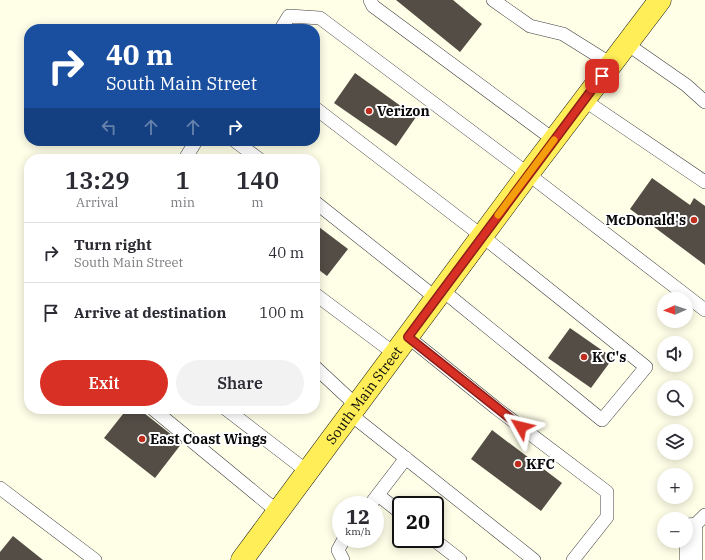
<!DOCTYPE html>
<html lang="en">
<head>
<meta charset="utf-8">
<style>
  :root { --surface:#fff; --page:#f2f2f3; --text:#2b2b33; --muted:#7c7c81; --line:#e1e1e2; --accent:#d93025 }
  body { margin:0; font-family:"IBM Plex Serif",serif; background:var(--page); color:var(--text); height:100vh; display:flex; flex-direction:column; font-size:15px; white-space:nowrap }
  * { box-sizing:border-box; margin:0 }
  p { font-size:13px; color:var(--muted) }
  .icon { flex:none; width:22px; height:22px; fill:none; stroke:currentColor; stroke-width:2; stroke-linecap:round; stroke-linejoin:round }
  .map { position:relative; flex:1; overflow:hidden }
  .sheet { position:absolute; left:24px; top:154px; width:296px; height:260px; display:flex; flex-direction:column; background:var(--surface); border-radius:16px; box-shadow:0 2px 10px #0003 }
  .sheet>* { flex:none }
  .top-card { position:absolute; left:24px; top:24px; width:296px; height:122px; border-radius:16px; box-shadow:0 2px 10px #0003; background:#1a4fa0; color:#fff; overflow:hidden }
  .needle { width:26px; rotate:268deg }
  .controls { position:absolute; left:657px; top:292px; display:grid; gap:8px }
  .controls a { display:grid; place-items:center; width:36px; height:36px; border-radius:50%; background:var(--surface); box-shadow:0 2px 10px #0003; font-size:20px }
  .speed { position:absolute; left:332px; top:496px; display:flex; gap:8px; font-size:20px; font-weight:700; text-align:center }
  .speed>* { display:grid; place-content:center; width:52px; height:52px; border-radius:50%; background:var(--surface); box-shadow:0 2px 10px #0003; line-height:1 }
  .speed small { font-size:10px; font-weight:400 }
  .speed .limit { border:2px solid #111; border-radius:6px; background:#fff; color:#111 }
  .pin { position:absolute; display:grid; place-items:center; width:34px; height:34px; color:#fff; margin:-17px; border-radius:8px; box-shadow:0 2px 6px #0006 }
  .me { position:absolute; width:44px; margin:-22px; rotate:307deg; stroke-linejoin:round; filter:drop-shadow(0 0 3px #0008) }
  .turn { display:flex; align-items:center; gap:14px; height:84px; padding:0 16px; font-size:18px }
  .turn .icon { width:52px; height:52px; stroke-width:2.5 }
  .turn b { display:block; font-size:28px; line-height:34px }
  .lanes { display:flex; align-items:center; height:38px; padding:0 16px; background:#0003; justify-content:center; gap:20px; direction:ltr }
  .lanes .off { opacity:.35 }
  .eta { display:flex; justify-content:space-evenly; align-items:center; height:68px; text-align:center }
  .eta b { font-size:24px; font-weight:600; line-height:28px }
  .action { display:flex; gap:8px; margin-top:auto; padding:8px 16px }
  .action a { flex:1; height:46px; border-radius:24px; background:var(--accent); color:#fff; font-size:16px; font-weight:600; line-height:46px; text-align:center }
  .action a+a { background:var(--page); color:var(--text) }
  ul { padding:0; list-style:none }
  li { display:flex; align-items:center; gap:12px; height:60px; padding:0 16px; border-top:1px solid var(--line) }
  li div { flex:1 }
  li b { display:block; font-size:15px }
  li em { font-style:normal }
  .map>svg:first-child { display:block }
</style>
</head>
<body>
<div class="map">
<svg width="705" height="560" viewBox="0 0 705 560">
  <rect width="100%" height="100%" fill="#fffee7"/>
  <path fill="#534d46" d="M396,0H453L482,24L460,52Z
    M355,73L416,117L396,146L334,103Z
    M652,178L690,205L694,198L705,206V265L630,209Z
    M315,224L348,249L327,276L315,267Z
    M570,328L613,358L591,388L548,358Z
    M127,409H139L182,443L155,478L104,438Z
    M492,430L562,483L541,511L471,459Z
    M13,536L43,560H0V552Z"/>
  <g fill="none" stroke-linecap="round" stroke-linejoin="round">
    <defs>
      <path id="lane" d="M370,0L373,6L554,140
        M493,0L530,26L563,34L611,64
        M281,29L289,16L320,18L528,174L705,310
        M627,44L686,85L705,102
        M584,100L705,182
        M315,108L482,236L646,367L602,420L442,290
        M235,141L259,159
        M185,159L196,141
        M315,202L436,298
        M315,294L395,354
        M408,337L496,408L607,492V517L573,560
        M315,367L357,406
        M153,409L278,512
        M226,409L308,472
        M350,414L534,560
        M0,488L95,560
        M378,495L401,513
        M370,505L406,458
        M691,529L705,515
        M433,539L460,560
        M343,560L338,550L344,539"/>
      <path id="street" d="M691,529V560"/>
      <g id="primary">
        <path id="s1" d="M242,560L528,174L660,0"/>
      </g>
    </defs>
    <use href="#lane" stroke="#3d3d3d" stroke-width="14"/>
    <use href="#street" stroke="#3d3d3d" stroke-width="23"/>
    <use href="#primary" stroke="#1b1b1b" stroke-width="23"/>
    <use href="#lane" stroke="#fff" stroke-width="13"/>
    <use href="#street" stroke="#fff" stroke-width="22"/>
    <use href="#primary" stroke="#ffee57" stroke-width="22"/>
  </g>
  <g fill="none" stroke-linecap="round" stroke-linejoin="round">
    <defs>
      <path id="route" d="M521,427L408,337L602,76"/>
    </defs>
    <use href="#route" stroke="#8d1f18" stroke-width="10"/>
    <use href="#route" stroke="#d93025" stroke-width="7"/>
    <path stroke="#f59e0b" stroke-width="7" d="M498,215L554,140"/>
  </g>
  <g fill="#be2d1e" stroke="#fff" stroke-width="1.5">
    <circle cx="369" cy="111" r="4"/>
    <circle cx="694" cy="220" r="4"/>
    <circle cx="584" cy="357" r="4"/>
    <circle cx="142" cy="439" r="4"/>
    <circle cx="518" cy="464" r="4"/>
  </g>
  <g text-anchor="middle" stroke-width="4" stroke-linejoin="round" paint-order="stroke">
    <g font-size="14" font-weight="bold" fill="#0a0a0a" stroke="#fff" text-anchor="start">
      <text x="377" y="116">Verizon</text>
      <text x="686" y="225" text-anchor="end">McDonald's</text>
      <text x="592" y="362">K C's</text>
      <text x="150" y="444">East Coast Wings</text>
      <text x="526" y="469">KFC</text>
    </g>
    <g font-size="14" fill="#0a0a0a" stroke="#fff">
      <text dy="5" stroke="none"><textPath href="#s1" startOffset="205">South Main Street</textPath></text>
    </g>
  </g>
</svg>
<div class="controls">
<a><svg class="needle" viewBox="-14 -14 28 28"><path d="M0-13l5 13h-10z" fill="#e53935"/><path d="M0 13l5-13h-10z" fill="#7c7c81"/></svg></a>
<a><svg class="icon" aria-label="sound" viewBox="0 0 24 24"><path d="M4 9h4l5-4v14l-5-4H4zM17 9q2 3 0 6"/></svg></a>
<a><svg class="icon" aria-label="search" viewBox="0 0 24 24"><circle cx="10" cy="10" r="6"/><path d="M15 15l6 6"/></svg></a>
<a><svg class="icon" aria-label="layers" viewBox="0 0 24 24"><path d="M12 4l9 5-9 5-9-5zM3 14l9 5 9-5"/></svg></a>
<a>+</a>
<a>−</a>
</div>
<div class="speed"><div>12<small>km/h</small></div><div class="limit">20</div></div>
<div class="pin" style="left:602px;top:76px;background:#d93025"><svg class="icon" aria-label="arrive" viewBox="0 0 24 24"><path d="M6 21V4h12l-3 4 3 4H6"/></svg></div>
<svg class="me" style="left:521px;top:427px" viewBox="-20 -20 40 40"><path d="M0-17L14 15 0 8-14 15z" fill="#d93025" stroke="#fff" stroke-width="4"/></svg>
<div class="top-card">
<div class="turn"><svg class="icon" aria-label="right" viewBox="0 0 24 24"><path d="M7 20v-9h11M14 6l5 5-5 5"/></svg><div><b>40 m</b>South Main Street</div></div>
<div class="lanes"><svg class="icon off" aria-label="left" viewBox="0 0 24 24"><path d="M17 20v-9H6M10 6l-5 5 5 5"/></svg><svg class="icon off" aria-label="ahead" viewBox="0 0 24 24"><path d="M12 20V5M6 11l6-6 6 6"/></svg><svg class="icon off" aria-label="ahead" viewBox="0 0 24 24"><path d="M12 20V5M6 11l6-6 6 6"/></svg><svg class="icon" aria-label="right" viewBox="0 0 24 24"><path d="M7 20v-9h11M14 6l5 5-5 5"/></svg></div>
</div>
<section class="sheet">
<div class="eta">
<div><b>13:29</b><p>Arrival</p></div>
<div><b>1</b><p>min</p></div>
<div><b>140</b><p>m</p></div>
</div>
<ul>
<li><svg class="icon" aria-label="right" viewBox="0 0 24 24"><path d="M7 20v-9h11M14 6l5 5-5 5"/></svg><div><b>Turn right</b><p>South Main Street</p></div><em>40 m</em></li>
<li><svg class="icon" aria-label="arrive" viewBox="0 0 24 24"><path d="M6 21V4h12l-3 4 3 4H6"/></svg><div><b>Arrive at destination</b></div><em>100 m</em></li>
</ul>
<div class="action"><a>Exit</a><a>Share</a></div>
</section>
</div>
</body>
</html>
